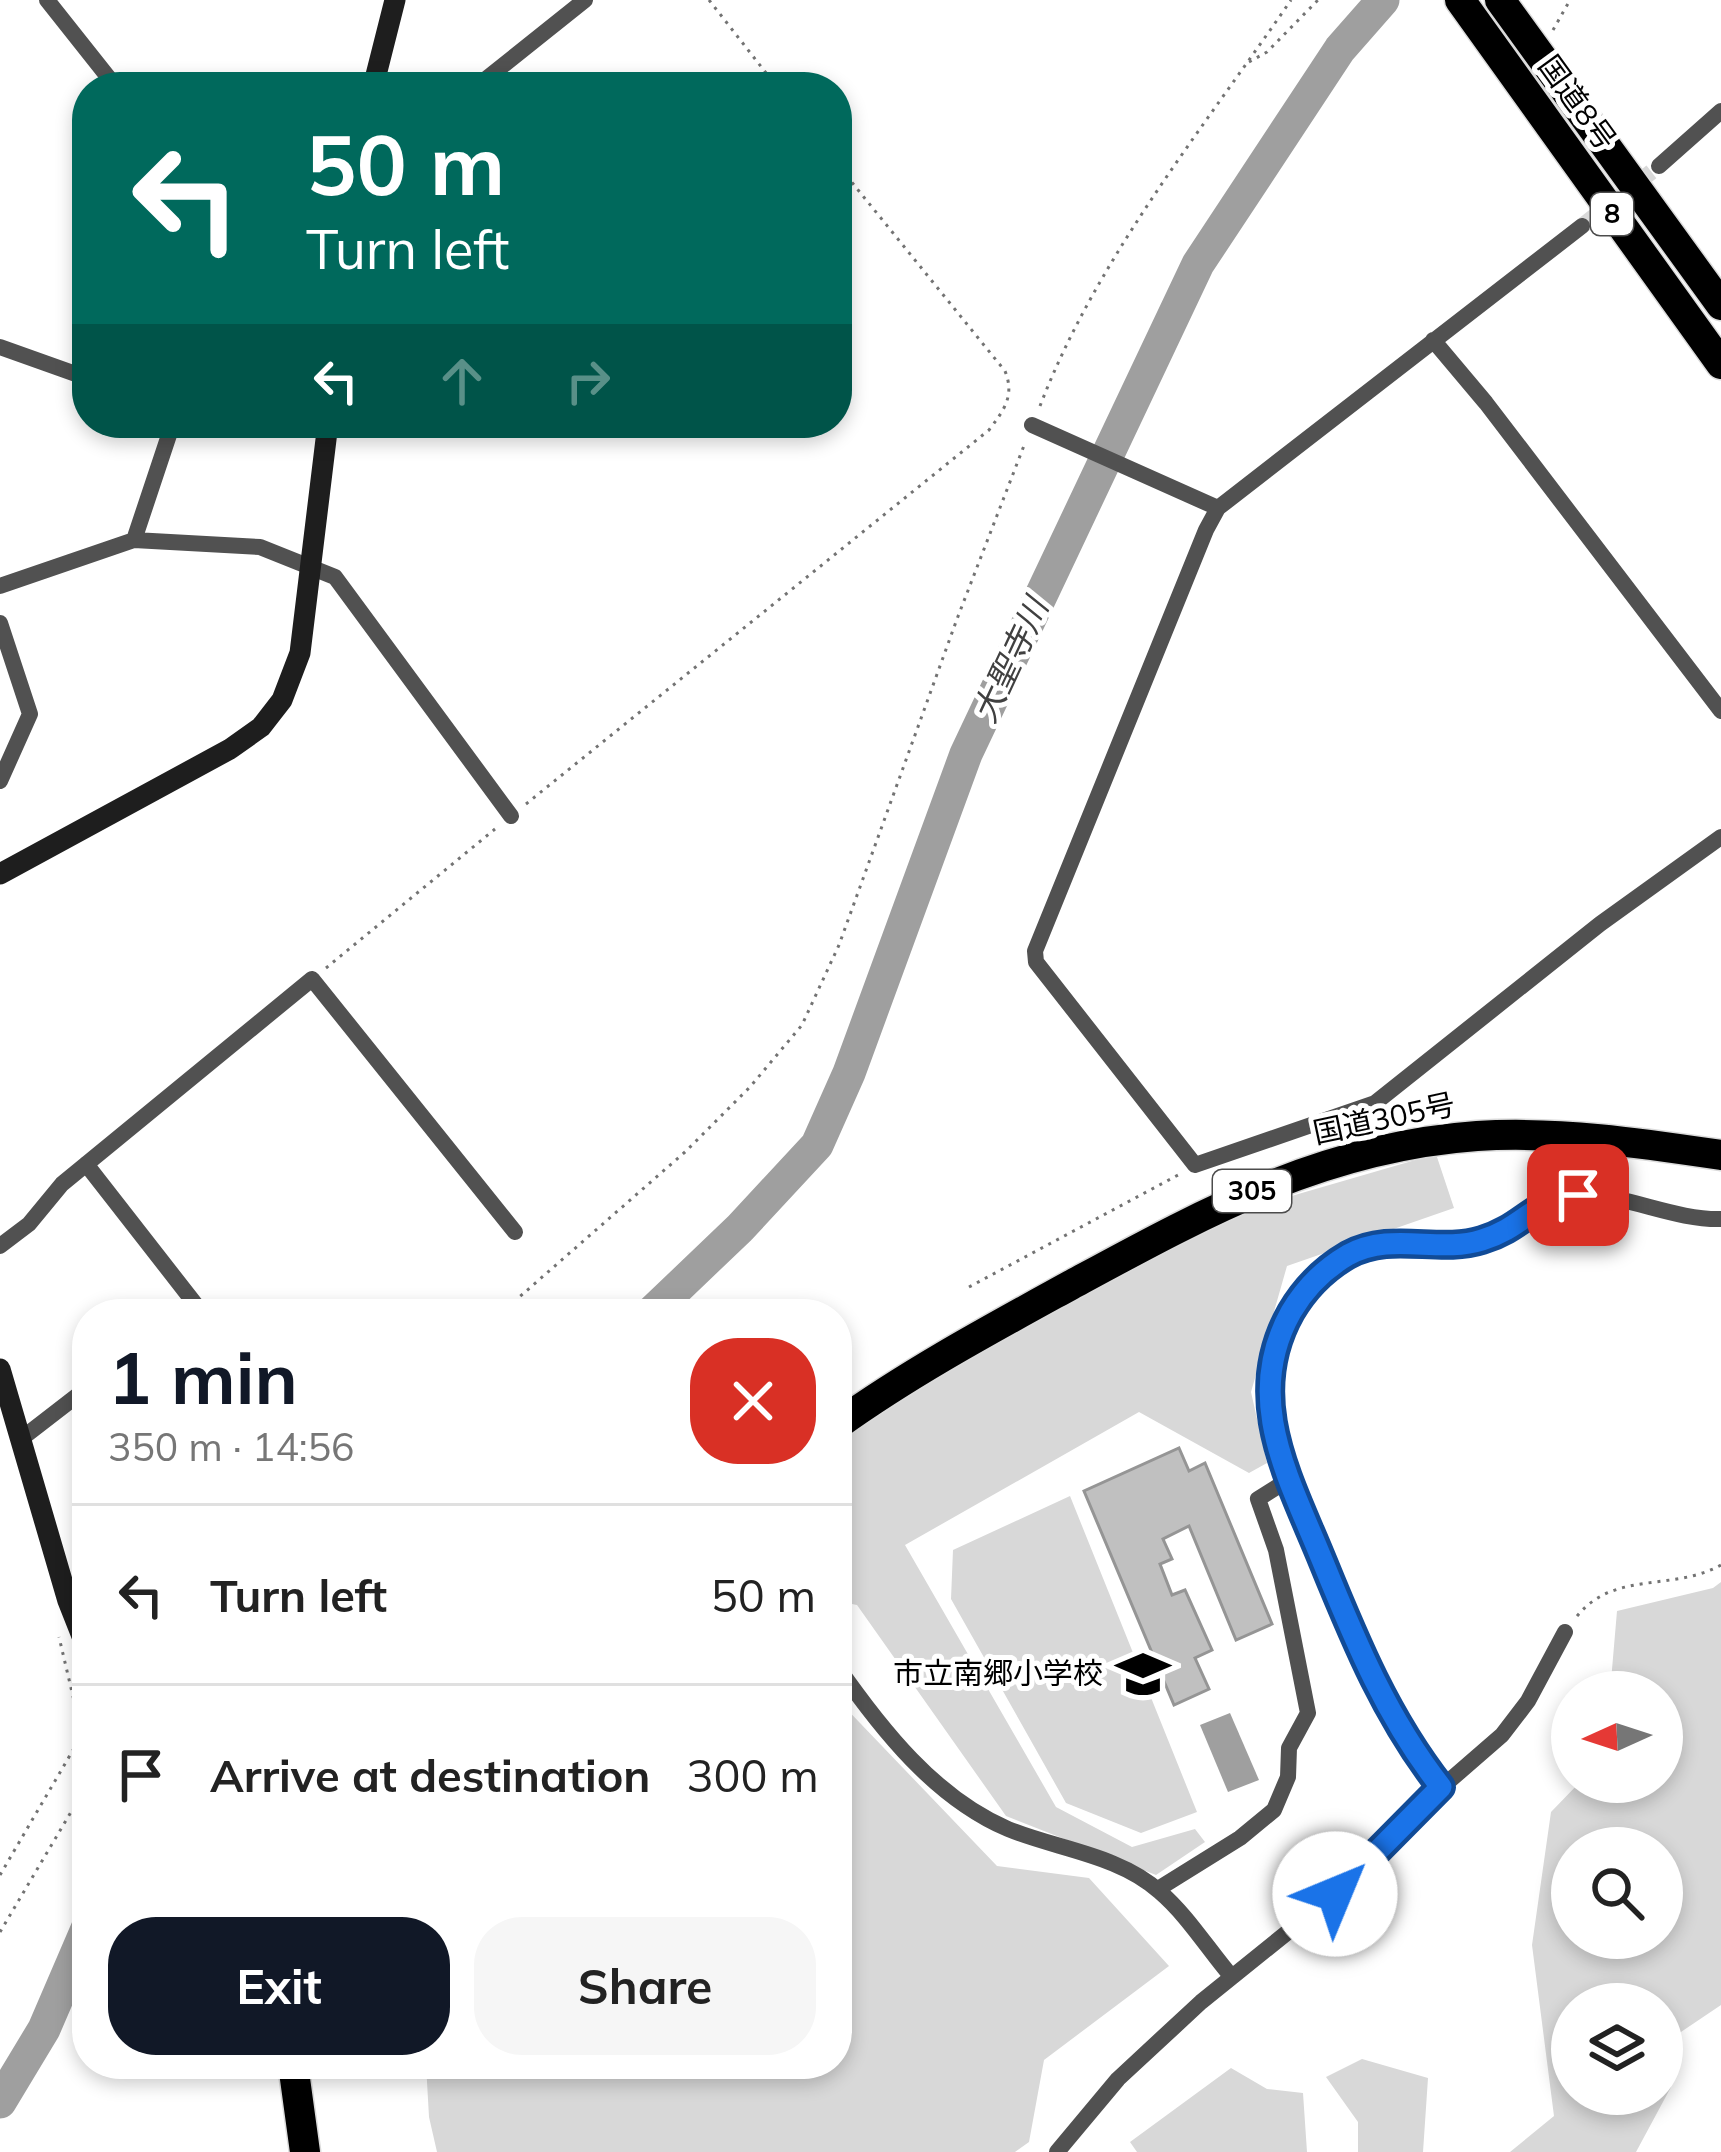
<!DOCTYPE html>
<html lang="en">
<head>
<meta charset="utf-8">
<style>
  :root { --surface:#fff; --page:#f6f6f6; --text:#222; --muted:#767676; --line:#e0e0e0; --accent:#111827 }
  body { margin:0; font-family:Mulish,"Noto Sans JP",sans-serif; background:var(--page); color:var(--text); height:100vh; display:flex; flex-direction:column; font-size:45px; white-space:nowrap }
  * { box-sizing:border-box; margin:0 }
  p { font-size:39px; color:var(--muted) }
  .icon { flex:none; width:66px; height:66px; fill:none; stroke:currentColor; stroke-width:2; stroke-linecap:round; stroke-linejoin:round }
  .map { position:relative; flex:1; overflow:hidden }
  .sheet { position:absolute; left:72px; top:1299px; width:780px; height:780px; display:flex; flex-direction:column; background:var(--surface); border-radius:48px; box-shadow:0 6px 18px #0003 }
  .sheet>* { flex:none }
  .top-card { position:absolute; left:72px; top:72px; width:780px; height:366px; border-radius:48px; box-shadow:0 6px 18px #0003; background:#00695c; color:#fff; overflow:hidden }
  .needle { width:78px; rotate:267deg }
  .fabs { position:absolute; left:1551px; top:1671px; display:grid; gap:24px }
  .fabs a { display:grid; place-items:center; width:132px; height:132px; border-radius:50%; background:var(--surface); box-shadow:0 6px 18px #0003; font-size:60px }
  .pin { position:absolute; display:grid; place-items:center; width:102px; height:102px; color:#fff; margin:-51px; border-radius:24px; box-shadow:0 6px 18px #0006 }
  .me { position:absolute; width:132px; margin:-66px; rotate:45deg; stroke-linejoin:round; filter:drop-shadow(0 0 9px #0008) }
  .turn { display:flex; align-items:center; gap:42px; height:252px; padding:0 36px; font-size:54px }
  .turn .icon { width:156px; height:156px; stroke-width:2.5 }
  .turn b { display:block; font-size:84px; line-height:102px }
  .lanes { display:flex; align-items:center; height:114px; padding:0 36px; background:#0003; justify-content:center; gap:60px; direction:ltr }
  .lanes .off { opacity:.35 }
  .round { display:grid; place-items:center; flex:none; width:126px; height:126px; border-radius:48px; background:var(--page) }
  .head { display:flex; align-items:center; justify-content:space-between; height:204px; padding:0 36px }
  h1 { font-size:72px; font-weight:700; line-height:90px; color:var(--accent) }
  .button { display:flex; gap:24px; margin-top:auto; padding:24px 36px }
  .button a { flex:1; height:138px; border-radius:48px; background:var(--accent); color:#fff; font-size:48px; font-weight:700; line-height:138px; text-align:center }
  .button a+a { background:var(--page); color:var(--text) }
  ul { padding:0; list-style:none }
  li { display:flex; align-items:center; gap:36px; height:180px; padding:0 36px; border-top:3px solid var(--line) }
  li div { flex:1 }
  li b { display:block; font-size:45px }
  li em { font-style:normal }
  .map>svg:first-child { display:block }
</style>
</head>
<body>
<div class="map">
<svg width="1721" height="2152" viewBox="0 0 1721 2152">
  <rect width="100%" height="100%" fill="#fff"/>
  <path fill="#d8d8d8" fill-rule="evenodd" d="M1436,1154L1454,1208L1287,1266L1251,1392L1267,1463L1249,1473L1139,1412L905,1545L1056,1807L1132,1847L1195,1829L1205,1842L1156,1875L1006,1816L857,1605L837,1601V1432L1202,1222Z
    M1070,1496L1197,1812L1141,1833L1066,1803L951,1599L953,1550Z
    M1721,1582V2005L1675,2036L1671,2087L1636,2152H1510L1554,2116L1532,1945L1551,1812L1580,1782H1662V1692H1616L1611,1681L1617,1611L1713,1588ZM1662,1848V1938H1572V1848ZM1662,2004V2094H1572V2004Z
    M837,1699L997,1866L1089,1878L1169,1966L1044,2060L1029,2142L1015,2152H437L429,2117L426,2064H837Z
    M1362,2059L1428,2078L1423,2152H1358V2122L1326,2077Z
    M1231,2068L1267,2089L1303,2093L1307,2152H1137L1130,2142Z"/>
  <path fill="#9f9f9f" d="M1230,1713L1259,1780L1228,1792L1200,1725Z"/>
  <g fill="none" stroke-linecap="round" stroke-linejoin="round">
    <path stroke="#9f9f9f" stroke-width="33" d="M650,1314L740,1228L817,1145L849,1073L966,754L1198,264L1340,49L1383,0
      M0,2102L44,2029L87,1929"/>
  </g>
  <path fill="#c0c0c0" stroke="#959595" stroke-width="3" d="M1179,1448L1189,1471L1205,1463L1272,1624L1236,1640L1189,1526L1163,1539L1172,1559L1160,1564L1172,1595L1185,1590L1212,1650L1195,1658L1209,1689L1174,1705L1084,1491Z"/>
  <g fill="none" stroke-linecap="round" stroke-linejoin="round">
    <path stroke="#d9d9d9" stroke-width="16" stroke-dasharray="16 8" stroke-linecap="butt" d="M1582,226L1659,166"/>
    <defs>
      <path id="highway" d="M1460,0L1721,364
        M1500,0L1721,305
        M837,1425C911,1372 991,1329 1071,1285C1204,1213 1322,1147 1477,1136C1559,1131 1640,1143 1721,1155
        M293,2064L305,2152"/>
    </defs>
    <use href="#highway" stroke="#dbdbdb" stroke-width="33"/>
    <path stroke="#737373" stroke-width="3" stroke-dasharray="3 6" stroke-linecap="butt" d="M709,0L777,87
      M1553,30L1570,0
      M1249,62L1267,52L1318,0
      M1040,406C1097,258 1202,130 1291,0
      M526,804L989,430C1004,410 1015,396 1005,371L837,164
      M326,968L495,829
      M969,1287L1178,1175
      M500,1314L685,1152L750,1087L802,1025L839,945L957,619L1025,443
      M1577,1616C1615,1570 1672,1592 1721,1565
      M0,1875L76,1745L80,1726L59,1637
      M0,1932L87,1785"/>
    <path stroke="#515151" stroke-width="16" d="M47,0L116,87
      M476,87L585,0
      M1659,166L1721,111
      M1582,226L1218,508L1206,530L1035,951L1036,962L1195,1165L1375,1103L1600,924L1721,837
      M1433,340L1486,403L1721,711
      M0,347L87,378
      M1032,425L1218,508
      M134,540L260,547L335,577L511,816
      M0,586L134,540L173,423
      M0,623L30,714L0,781
      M86,1164L203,1314
      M0,1246L29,1224L62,1184L312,979L515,1232
      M21,1439L87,1388
      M837,1666C881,1729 935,1798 1008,1829C1056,1849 1120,1855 1160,1892C1187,1915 1208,1949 1231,1976
      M1441,1788C1387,1718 1360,1651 1327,1571C1293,1487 1240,1401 1291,1312C1305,1288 1323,1269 1348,1256C1389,1233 1431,1252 1473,1243C1487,1239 1503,1234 1516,1227C1540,1213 1547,1195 1578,1195C1627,1194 1672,1220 1721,1219
      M1158,1889L1240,1838L1274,1810L1288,1777L1289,1748L1308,1713L1276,1550L1258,1499L1288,1480
      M1057,2152L1118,2079L1201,2002L1335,1894L1441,1788L1502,1735L1528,1701L1565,1632"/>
    <path stroke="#1e1e1e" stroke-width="21" d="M373,87L395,0
      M0,874L230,749L261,727L282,700L300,653L328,423
      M0,1369L68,1601L87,1649"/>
    <use href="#highway" stroke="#000" stroke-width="30"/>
  </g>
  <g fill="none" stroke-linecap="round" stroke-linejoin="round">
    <defs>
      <path id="route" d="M1335,1894L1441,1787C1387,1718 1356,1643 1323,1562C1290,1480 1242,1399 1291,1312C1305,1288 1324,1269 1348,1255C1392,1231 1438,1254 1482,1240C1525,1227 1533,1200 1578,1195"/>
    </defs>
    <use href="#route" stroke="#114b97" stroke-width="30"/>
    <use href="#route" stroke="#1a73e8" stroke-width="21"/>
  </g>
  <defs>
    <symbol id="school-bare" viewBox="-9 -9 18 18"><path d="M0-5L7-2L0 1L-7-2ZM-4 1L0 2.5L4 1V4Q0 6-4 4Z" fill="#000" stroke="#fff" stroke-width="2.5" paint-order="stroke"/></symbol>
  </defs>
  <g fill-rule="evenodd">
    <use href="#school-bare" x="1105" y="1636" width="76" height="76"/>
  </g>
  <g text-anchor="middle" stroke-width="10" stroke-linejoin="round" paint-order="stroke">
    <g fill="#fff" stroke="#4c4c4c" stroke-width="3">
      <rect x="1591" y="193" width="42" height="42" rx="9"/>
      <rect x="1213" y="1170" width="78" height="42" rx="9"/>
    </g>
    <g font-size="27" font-weight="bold" fill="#000">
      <text x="1612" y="223">8</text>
      <text x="1252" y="1200">305</text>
    </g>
    <g font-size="30" fill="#000" stroke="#fff">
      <text transform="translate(1577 103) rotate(54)" y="10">国道8号</text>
      <text transform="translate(1384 1119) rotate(-12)" y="10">国道305号</text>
    </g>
    <g font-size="30" fill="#000" stroke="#fff" text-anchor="end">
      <text x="1103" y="1684">市立南郷小学校</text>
    </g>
    <g font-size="33" font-style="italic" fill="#404040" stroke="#fff">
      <text transform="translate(1010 660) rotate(-65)" y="12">大聖寺川</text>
    </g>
  </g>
</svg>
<div class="fabs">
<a><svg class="needle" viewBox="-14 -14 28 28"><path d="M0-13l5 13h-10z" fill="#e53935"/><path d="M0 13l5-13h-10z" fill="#767676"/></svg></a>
<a><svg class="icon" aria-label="search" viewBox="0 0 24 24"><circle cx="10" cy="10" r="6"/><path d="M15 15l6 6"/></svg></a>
<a><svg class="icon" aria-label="layers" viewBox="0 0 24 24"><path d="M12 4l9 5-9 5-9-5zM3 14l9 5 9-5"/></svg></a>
</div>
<div class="pin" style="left:1578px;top:1195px;background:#d93025"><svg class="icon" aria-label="arrive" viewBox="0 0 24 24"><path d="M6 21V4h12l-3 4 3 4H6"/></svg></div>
<svg class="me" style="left:1335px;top:1894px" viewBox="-20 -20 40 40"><circle r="19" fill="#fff"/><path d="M0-13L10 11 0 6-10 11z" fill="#1a73e8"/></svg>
<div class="top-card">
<div class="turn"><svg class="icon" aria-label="left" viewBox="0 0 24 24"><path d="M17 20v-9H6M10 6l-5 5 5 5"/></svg><div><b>50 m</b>Turn left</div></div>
<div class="lanes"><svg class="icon" aria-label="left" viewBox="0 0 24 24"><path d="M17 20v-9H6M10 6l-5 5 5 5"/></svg><svg class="icon off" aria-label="ahead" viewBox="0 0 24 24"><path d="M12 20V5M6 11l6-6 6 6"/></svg><svg class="icon off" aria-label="right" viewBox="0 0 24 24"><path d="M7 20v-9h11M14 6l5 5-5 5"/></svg></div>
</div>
<section class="sheet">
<div class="head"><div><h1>1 min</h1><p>350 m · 14:56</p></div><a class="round" style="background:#d93025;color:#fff"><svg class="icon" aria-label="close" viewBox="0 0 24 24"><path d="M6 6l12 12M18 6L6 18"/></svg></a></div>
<ul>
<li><svg class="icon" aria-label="left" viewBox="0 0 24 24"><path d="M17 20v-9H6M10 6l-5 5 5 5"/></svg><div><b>Turn left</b></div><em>50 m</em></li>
<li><svg class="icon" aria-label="arrive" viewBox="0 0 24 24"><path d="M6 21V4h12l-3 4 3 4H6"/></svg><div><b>Arrive at destination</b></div><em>300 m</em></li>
</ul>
<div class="button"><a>Exit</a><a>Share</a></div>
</section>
</div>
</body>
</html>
